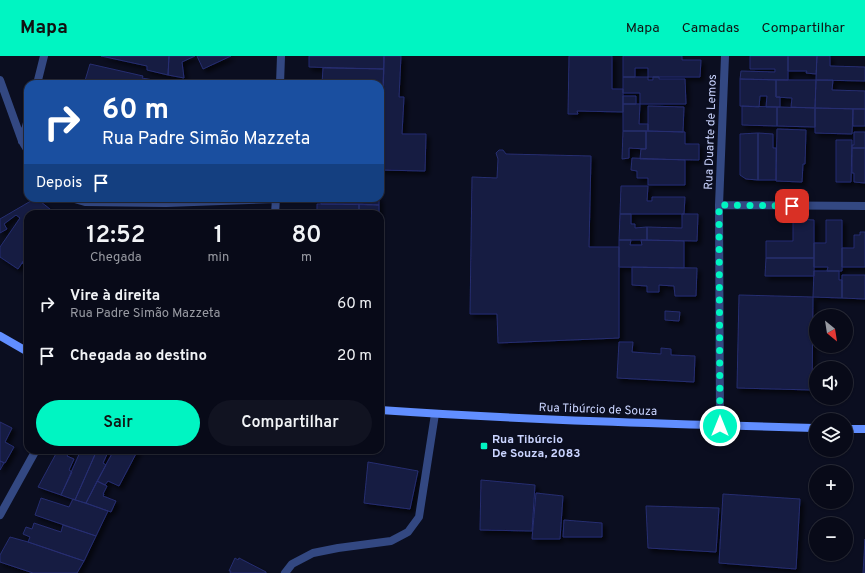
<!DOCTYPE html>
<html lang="pt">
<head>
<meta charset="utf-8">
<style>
  :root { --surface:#080a18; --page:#111321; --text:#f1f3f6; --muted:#989aa2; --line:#292b37; --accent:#00f5c2 }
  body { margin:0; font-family:Overpass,sans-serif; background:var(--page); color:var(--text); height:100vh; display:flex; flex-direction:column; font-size:15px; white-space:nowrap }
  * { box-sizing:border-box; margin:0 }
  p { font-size:13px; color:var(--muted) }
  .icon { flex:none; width:22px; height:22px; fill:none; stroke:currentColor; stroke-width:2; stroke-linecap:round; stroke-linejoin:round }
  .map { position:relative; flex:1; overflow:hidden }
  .sheet { position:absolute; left:24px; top:154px; width:360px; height:244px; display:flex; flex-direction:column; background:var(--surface); border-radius:12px; box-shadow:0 1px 3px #0004,0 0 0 1px var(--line) }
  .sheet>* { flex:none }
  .top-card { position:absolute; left:24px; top:24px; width:360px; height:122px; border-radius:12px; box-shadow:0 1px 3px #0004,0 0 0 1px var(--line); background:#1a4fa0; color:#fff; overflow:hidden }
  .needle { width:26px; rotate:150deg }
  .controls { position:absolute; left:809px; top:253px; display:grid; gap:8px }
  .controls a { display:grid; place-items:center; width:44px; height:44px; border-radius:50%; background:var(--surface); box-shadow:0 1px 3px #0004,0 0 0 1px var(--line); font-size:20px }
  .pin { position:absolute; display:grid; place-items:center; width:34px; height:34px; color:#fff; margin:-17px; border-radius:8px; box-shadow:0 2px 6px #0006 }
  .me { position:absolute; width:44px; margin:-22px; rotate:0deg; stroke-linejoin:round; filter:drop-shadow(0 0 3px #0008) }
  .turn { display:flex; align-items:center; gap:14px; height:84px; padding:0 12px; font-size:18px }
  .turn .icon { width:52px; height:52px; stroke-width:2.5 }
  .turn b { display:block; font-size:28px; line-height:34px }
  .then { display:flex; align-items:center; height:38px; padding:0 12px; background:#0003; gap:8px; font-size:15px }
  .eta { display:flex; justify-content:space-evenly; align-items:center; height:68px; text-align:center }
  .eta b { font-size:24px; font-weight:600; line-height:28px }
  .button { display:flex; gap:8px; margin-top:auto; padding:8px 12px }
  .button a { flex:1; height:46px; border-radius:24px; background:var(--accent); color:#111; font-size:16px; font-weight:600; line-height:46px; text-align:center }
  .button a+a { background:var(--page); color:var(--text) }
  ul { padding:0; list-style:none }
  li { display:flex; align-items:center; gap:12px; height:52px; padding:0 12px }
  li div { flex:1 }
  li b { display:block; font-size:15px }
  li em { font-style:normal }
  header { display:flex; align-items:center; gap:24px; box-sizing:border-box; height:56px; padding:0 20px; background:var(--accent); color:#111 }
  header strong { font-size:19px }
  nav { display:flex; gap:22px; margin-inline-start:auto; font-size:14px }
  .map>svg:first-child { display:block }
</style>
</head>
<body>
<header>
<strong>Mapa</strong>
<nav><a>Mapa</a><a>Camadas</a><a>Compartilhar</a></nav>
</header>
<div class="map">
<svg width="865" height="517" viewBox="0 0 865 517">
  <defs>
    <filter id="shadow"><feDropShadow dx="3.5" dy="3.5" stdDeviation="2" flood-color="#0009"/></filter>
  </defs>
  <rect width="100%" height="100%" fill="#0b0e20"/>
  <path fill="#161a42" stroke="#262e70" filter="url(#shadow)" d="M101,0H169L168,19L147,14V10Z
    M169,0H195L182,6L184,22L168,19Z
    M197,0H231L203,13Z
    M309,0H384V13L309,11Z
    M384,0H401L399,41H404L402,78H426L425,115L380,114Z
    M569,0H612V33H623V56L577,55L578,58H568Z
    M623,0H682V4H701L700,21H648V12H635V21H623Z
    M750,0H788V24L740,23L741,15L775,16V13H750Z
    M788,0H817L816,18L806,17L807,15H788Z
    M817,0H830V10L865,11V25L816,24Z
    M90,8L143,20L142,22L159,25L158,28H84Z
    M323,12L384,13L383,36H380V28H322Z
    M623,21H648V24H653V21H659V23H685L686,48H640V37H623Z
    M740,23L776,24V41H780V51H766L767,40H760L759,51L740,50Z
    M776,24H816L815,52L791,51L792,42L776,41Z
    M816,24H833L832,34L865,35V53L815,52Z
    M623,40H636V48H623Z
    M380,41H383L382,55H380Z
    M623,48H640L639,68H648V75H623Z
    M648,50L684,51L683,76L648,75Z
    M742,50L777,51V70L742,69Z
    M777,51L815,52V71L777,70Z
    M815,52L853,53L852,78L815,77Z
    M853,53H865V70H853Z
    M777,73L806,74L805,108H803L802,126L776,125Z
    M623,75H646V93L629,92V102L622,103Z
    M646,75L685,76V88H699V104L640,103L641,93H646Z
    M854,76H865V92H852V89H854Z
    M758,77L773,78V92H776V124H758Z
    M758,77V124L746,123L740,119V78Z
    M836,84H852L851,126H836Z
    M852,92H865V127L854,126V117H852Z
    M499,94H503L506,98L591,100L589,191H619V282L498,287L497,258H470L472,121L497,122L498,103L496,97Z
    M632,102L685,104V129H648V122H637V115L631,114Z
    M621,130H648L647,145H652V141H685L684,158H620Z
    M36,142L55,157V158H28V198L18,213L0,201V191L20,162L16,159L4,168L7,173L0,177V163Z
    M322,142H379V149L321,148Z
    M317,148H359V158H317Z
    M359,148L379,149V158H359Z
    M620,158H631V168H635V172L647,171V184H619Z
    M682,158H698L697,185L647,184V171L682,172Z
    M793,163L814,164V202H766V185H793Z
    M826,164H842V215H827L828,211H814V187H826Z
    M860,176H865V211H842V192H854V179H860Z
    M619,184H631L630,189H642L641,184L684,185V212L619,211Z
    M28,198V212L22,207Z
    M766,202H814V220H765Z
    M632,211L697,212L696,240H675L674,230L659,229V236H647V230L632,229Z
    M814,215H839V224H842V242L813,241Z
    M842,219H865V243L842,242Z
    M739,239L813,241L812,334L737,332Z
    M665,255L680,256L679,265L665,264Z
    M619,286H633L632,296L661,298V292L671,293V299L695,300L694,326L617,322Z
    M0,366L12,372L5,386L14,391L5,407L0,405Z
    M58,394H70L67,400L74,403L69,414L72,416L61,439L38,431Z
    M81,394H97L75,444L61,439Z
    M97,394H109L103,407L106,409L86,447L75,444Z
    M114,394H138L119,430L108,425L105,429L97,425Z
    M0,405L4,407L0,414Z
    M368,406L418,415L410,453L364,447Z
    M481,424L535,429L532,475L480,474Z
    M97,425L107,430L103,438H104L103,440L116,445L111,456L86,447Z
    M536,437L563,440L560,483H532Z
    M723,438L800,443L796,513L719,507Z
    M41,442L69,451L73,443L108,455L96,480L35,459Z
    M646,450L719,452L716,496L648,492Z
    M564,464L602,467V481H563Z
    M34,467L61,476L63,469L96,480L84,505L28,486L30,481L23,478L26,471L32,473Z
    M10,481L28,486L84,505L77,517H33L0,506V499Z
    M865,483V517H863Z
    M235,502L238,504L239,502L266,516V517H230L231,515H229Z"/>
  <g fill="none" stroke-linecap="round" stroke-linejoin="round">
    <path stroke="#334882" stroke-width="8" d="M285,517L292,508L313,497L338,492L391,485L408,476L419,461L435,358"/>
    <path stroke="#334882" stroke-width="8" d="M0,24L22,85L28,95
      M37,28L44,0
      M280,28L281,0
      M22,85L28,63
      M71,142L85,146L166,147L276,143
      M719,149L865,150
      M275,158L276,142
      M720,370L719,149L725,0
      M0,459L36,394"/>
    <path stroke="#618eff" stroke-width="8" d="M0,280L28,296
      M380,354C525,364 671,368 816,372
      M846,373H865"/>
  </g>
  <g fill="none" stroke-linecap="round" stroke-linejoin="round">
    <path stroke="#00f5c2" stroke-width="7" stroke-dasharray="0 12.6" d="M720,370L719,149L792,150"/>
  </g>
  <rect fill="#00f5c2" stroke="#0b0e20" stroke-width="1.5" x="480" y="386" width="8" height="8" rx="2"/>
  <g text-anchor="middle" stroke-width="4" stroke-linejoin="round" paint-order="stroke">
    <g font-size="12" fill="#cad4ff" stroke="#0b0e20">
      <text transform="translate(710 76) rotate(-88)" y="4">Rua Duarte de Lemos</text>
      <text transform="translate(598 353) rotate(2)" y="4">Rua Tibúrcio de Souza</text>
    </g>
    <g font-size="12" font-weight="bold" fill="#cad4ff" stroke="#0b0e20" text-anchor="start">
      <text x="492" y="387">Rua Tibúrcio<tspan x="492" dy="14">De Souza, 2083</tspan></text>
    </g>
  </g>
</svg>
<div class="controls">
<a><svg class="needle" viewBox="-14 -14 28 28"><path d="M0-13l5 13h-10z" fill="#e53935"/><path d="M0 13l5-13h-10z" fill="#989aa2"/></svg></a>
<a><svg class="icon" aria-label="sound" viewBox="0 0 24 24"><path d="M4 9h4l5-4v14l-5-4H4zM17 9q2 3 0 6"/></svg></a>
<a><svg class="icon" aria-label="layers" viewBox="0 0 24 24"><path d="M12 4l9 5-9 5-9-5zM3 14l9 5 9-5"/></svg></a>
<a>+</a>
<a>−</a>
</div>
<div class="pin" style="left:792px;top:150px;background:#d93025"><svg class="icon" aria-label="arrive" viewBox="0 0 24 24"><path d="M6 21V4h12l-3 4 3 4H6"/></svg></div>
<svg class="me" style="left:720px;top:370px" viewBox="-20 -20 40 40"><circle r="17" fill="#00f5c2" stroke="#fff" stroke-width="3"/><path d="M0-11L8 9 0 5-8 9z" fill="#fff"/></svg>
<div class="top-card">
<div class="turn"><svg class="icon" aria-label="right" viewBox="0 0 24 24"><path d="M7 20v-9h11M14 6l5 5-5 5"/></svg><div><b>60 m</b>Rua Padre Simão Mazzeta</div></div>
<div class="then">Depois<svg class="icon" aria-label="arrive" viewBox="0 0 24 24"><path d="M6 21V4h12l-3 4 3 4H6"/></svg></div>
</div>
<section class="sheet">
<div class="eta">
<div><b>12:52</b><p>Chegada</p></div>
<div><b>1</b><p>min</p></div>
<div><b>80</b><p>m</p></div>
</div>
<ul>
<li><svg class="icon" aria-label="right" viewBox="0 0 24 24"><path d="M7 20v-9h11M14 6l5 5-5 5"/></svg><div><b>Vire à direita</b><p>Rua Padre Simão Mazzeta</p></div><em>60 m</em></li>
<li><svg class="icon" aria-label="arrive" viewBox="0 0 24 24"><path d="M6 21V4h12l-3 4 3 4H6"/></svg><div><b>Chegada ao destino</b></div><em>20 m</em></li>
</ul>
<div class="button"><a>Sair</a><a>Compartilhar</a></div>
</section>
</div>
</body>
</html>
